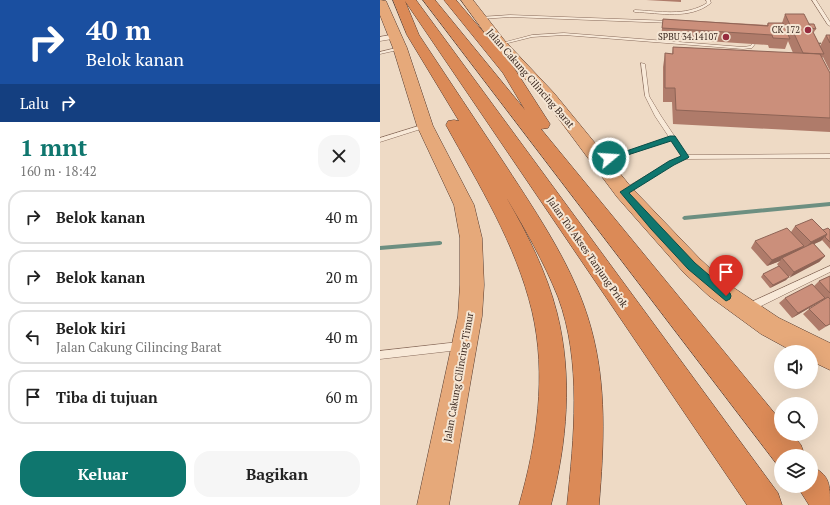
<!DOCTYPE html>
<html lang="id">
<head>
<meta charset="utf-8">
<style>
  :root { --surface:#fff; --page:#f6f6f6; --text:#222; --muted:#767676; --line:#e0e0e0; --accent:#0f766e }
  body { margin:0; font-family:"PT Serif",serif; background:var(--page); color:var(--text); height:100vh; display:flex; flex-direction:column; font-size:15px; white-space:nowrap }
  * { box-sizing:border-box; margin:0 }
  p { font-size:13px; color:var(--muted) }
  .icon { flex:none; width:22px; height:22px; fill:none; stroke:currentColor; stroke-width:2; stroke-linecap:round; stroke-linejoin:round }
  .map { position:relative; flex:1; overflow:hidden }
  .details { display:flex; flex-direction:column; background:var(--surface); width:380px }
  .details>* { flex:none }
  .banner { background:#1a4fa0; color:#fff; overflow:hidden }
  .buttons { position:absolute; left:394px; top:345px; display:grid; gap:8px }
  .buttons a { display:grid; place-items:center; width:44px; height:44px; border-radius:50%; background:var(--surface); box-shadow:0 4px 16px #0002; font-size:20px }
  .pin { position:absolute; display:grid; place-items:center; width:34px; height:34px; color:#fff; margin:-41px -17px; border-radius:50% 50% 50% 0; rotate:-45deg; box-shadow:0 0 4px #0007 }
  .pin .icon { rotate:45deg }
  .me { position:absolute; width:44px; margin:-22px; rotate:72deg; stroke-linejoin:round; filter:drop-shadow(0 0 3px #0008) }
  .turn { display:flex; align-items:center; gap:14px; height:84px; padding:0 20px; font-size:18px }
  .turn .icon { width:52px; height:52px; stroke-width:2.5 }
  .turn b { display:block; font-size:28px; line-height:34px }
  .then { display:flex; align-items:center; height:38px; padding:0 20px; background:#0003; gap:8px; font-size:15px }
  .round { display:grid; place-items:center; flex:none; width:42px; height:42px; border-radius:16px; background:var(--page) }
  .headline { display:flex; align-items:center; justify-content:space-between; height:68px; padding:0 20px }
  h1 { font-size:24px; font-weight:700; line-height:30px; color:var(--accent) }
  .primary-button { display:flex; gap:8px; margin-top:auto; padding:8px 20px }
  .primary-button a { flex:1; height:46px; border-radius:16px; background:var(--accent); color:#fff; font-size:16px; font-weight:700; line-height:46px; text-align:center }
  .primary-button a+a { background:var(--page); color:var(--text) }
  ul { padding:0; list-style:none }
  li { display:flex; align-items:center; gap:12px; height:54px; margin:0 8px 6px; padding:0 12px; border:2px solid var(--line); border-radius:16px }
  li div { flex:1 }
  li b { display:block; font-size:15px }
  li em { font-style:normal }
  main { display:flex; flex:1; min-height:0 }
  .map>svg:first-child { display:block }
</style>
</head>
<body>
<main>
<section class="details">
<div class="banner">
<div class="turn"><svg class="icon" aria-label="right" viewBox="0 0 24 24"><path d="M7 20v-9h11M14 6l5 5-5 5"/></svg><div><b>40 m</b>Belok kanan</div></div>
<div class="then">Lalu<svg class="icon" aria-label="right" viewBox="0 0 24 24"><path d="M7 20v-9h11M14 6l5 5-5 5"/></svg></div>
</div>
<div class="headline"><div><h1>1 mnt</h1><p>160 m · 18:42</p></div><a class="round"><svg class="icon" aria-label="close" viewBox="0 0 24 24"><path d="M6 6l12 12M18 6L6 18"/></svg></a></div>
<ul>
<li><svg class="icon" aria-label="right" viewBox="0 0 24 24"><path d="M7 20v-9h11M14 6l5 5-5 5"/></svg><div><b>Belok kanan</b></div><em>40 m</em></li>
<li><svg class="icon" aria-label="right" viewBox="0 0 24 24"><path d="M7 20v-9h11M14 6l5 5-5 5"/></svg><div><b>Belok kanan</b></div><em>20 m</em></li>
<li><svg class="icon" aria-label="left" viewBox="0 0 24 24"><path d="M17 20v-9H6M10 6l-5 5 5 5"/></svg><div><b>Belok kiri</b><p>Jalan Cakung Cilincing Barat</p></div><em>40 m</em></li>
<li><svg class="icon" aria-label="arrive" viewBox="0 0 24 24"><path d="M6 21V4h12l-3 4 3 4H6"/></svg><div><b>Tiba di tujuan</b></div><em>60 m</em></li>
</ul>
<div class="primary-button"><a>Keluar</a><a>Bagikan</a></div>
</section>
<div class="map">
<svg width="450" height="505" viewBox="0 0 450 505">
  <rect width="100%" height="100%" fill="#eedac5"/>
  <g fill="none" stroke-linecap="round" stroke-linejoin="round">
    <path fill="#6d8f81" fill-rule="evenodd" d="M450,202V206L304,220L302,218L304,216Z
      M60,241L62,242V244L60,245L0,250V246Z"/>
    <defs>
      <path id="service" d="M326,0H330L331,3C310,20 280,13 255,12L253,11L255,10C279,11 305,17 327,3Z
        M432,0H436L450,22V26L448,25Z
        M130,15L292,21L294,22L292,23L130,17L101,19L99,18L101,17Z
        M184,33L363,47L370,46L373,43L375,44L372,48L363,49L184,35L152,37L120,45L118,44L152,35Z
        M20,47H22V49L0,54V52Z
        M261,63L265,64L269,96L281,116L307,155L450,154V158L306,159L293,164L246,194H242L241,192L242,190L289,162L302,156L291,140L223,163H219L218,162L219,161L289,137L275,116L265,96Z
        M45,124L48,126L47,127L0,142V138Z
        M450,266V272L373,310L370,311L367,310L366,307L367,304Z
        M79,342L82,343L83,346L82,349L79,350L0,359V351Z"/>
      <path id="minor" d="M15,34H18V38L0,41V37Z"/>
      <path id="trunk" d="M0,0L6,1L27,48L53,126L94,205L102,238L104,285L102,316L69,505H37L78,316L80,285V238L74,205L37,126L13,48L0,15Z
        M81,0H93L125,41L174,93L251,187L320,259L345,282L399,318L450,343V370L431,361V352H414L381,334L329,296L304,273L237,197L164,99L115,47Z"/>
      <path id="motorway" d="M13,0H36L398,493L402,505H367L25,1L39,35C68,79 97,122 126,166C159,217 195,269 211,328C227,386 224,445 219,505H187C194,439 202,361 178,297C164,262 145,229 126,197C147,233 167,273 177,313C193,376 187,443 171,505H139C157,443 167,375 152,311C136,244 99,185 66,125L68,121L74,120L79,121L27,35Z
        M43,0H55L145,110L123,73L64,0H76L134,68L170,124L168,128L161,129L401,421V434H412L421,445L425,456H401V468L399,467Z
        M431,466C450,475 450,484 450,505H429L417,486H431Z"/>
    </defs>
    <use href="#service" stroke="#886b5b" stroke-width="1"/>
    <use href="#minor" stroke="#886b5b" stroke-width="1"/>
    <use href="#trunk" stroke="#563b2f" stroke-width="1"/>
    <use href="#motorway" stroke="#563b2f" stroke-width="1"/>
    <path stroke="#886b5b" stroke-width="1.5" stroke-dasharray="2 1" stroke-linecap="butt" d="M436,44L450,42"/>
    <use href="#service" fill="#f8e9d8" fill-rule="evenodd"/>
    <use href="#minor" fill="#f8e9d8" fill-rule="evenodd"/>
    <use href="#trunk" fill="#e6a97a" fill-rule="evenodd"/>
    <use href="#motorway" fill="#db8a57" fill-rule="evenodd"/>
  </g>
  <path fill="#af7b6a" d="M266,0H301V2Z
    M405,14L429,24L436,29L434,32H433L440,46L446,35H450V71L443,57L442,58L450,73V132L293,124L292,102H283V67L285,53L292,54L293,47L413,53L408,41L405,49L389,48L388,45L281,38L283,19L387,25L388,23H402Z
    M415,226L443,230H450V249L442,240L434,244L445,256L439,262L408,277L406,280L390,288L381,277L383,274L399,267L397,264L400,261L387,266L371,248L375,241L411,232Z
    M450,276V324L439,331L423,314L429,309L441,302V301L412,318L399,303L405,298L434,286L439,281Z"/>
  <path fill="#8e6456" d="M447,234L441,241L425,248L431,242Z
    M424,246L418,252L402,258L400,261L387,266L392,260Z
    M445,256L439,262L409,278L414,272Z
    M409,277L406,280L390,288L393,285Z
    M445,298L438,303L412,318L418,313Z"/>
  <path fill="#cb8f7b" stroke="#8e6456" d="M405,14H424L444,54L423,53Z
    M283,19L388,26V23H403L410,39L393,38L392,35L282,28Z
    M429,24H434L436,29L431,28Z
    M446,35H450V43Z
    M293,47L440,54L450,73V118L296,110L295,88H285V53L293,54Z
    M432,219L447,234L431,242L415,226Z
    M407,228L424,246L392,260L375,241Z
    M448,228L450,230V242L445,237L447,234L443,230Z
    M433,243L445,256L414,272L402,258Z
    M399,266L409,277L393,285L383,274Z
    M450,276V293L439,281Z
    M432,284L445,298L418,313L405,298Z
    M448,297L450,299V324L446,326L429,309Z"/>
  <path fill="#0f766e" stroke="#0a4d48" d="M290,136H295L309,157L308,158L294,165L249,193L315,263L350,293L351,296L350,299L346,301L308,269L271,229L240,192L289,161L301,156L291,141L229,161L226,158Z"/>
  <g fill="#972c3f" stroke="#f5e6d4" stroke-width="1.5">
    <circle cx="428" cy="30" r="4"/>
    <circle cx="346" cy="37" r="4"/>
  </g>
  <g text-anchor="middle" stroke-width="4" stroke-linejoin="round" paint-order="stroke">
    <g font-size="9" fill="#39271f" stroke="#f5e6d4" text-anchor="end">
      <text x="420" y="33">CK 172</text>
      <text x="338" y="40">SPBU 34.14107</text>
    </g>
    <g font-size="10" fill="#39271f" stroke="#f5e6d4">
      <text transform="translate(151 78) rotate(49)" y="4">Jalan Cakung Cilincing Barat</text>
      <text transform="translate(208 252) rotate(55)" y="4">Jalan Tol Akses Tanjung Priok</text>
      <text transform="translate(78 377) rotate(-80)" y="4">Jalan Cakung Cilincing Timur</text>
    </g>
  </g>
</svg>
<div class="buttons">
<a><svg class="icon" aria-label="sound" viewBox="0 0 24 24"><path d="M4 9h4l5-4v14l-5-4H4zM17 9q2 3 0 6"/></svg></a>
<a><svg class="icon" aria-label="search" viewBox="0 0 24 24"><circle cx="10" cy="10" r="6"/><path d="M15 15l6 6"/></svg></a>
<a><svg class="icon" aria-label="layers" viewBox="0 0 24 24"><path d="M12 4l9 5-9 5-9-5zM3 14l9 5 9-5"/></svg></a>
</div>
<div class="pin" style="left:346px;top:296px;background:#d93025"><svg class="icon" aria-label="arrive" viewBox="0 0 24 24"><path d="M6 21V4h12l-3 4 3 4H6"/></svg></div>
<svg class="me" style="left:229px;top:158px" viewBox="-20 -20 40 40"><circle r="17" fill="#0f766e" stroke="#fff" stroke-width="3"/><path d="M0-11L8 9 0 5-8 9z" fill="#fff"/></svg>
</div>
</main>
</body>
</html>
